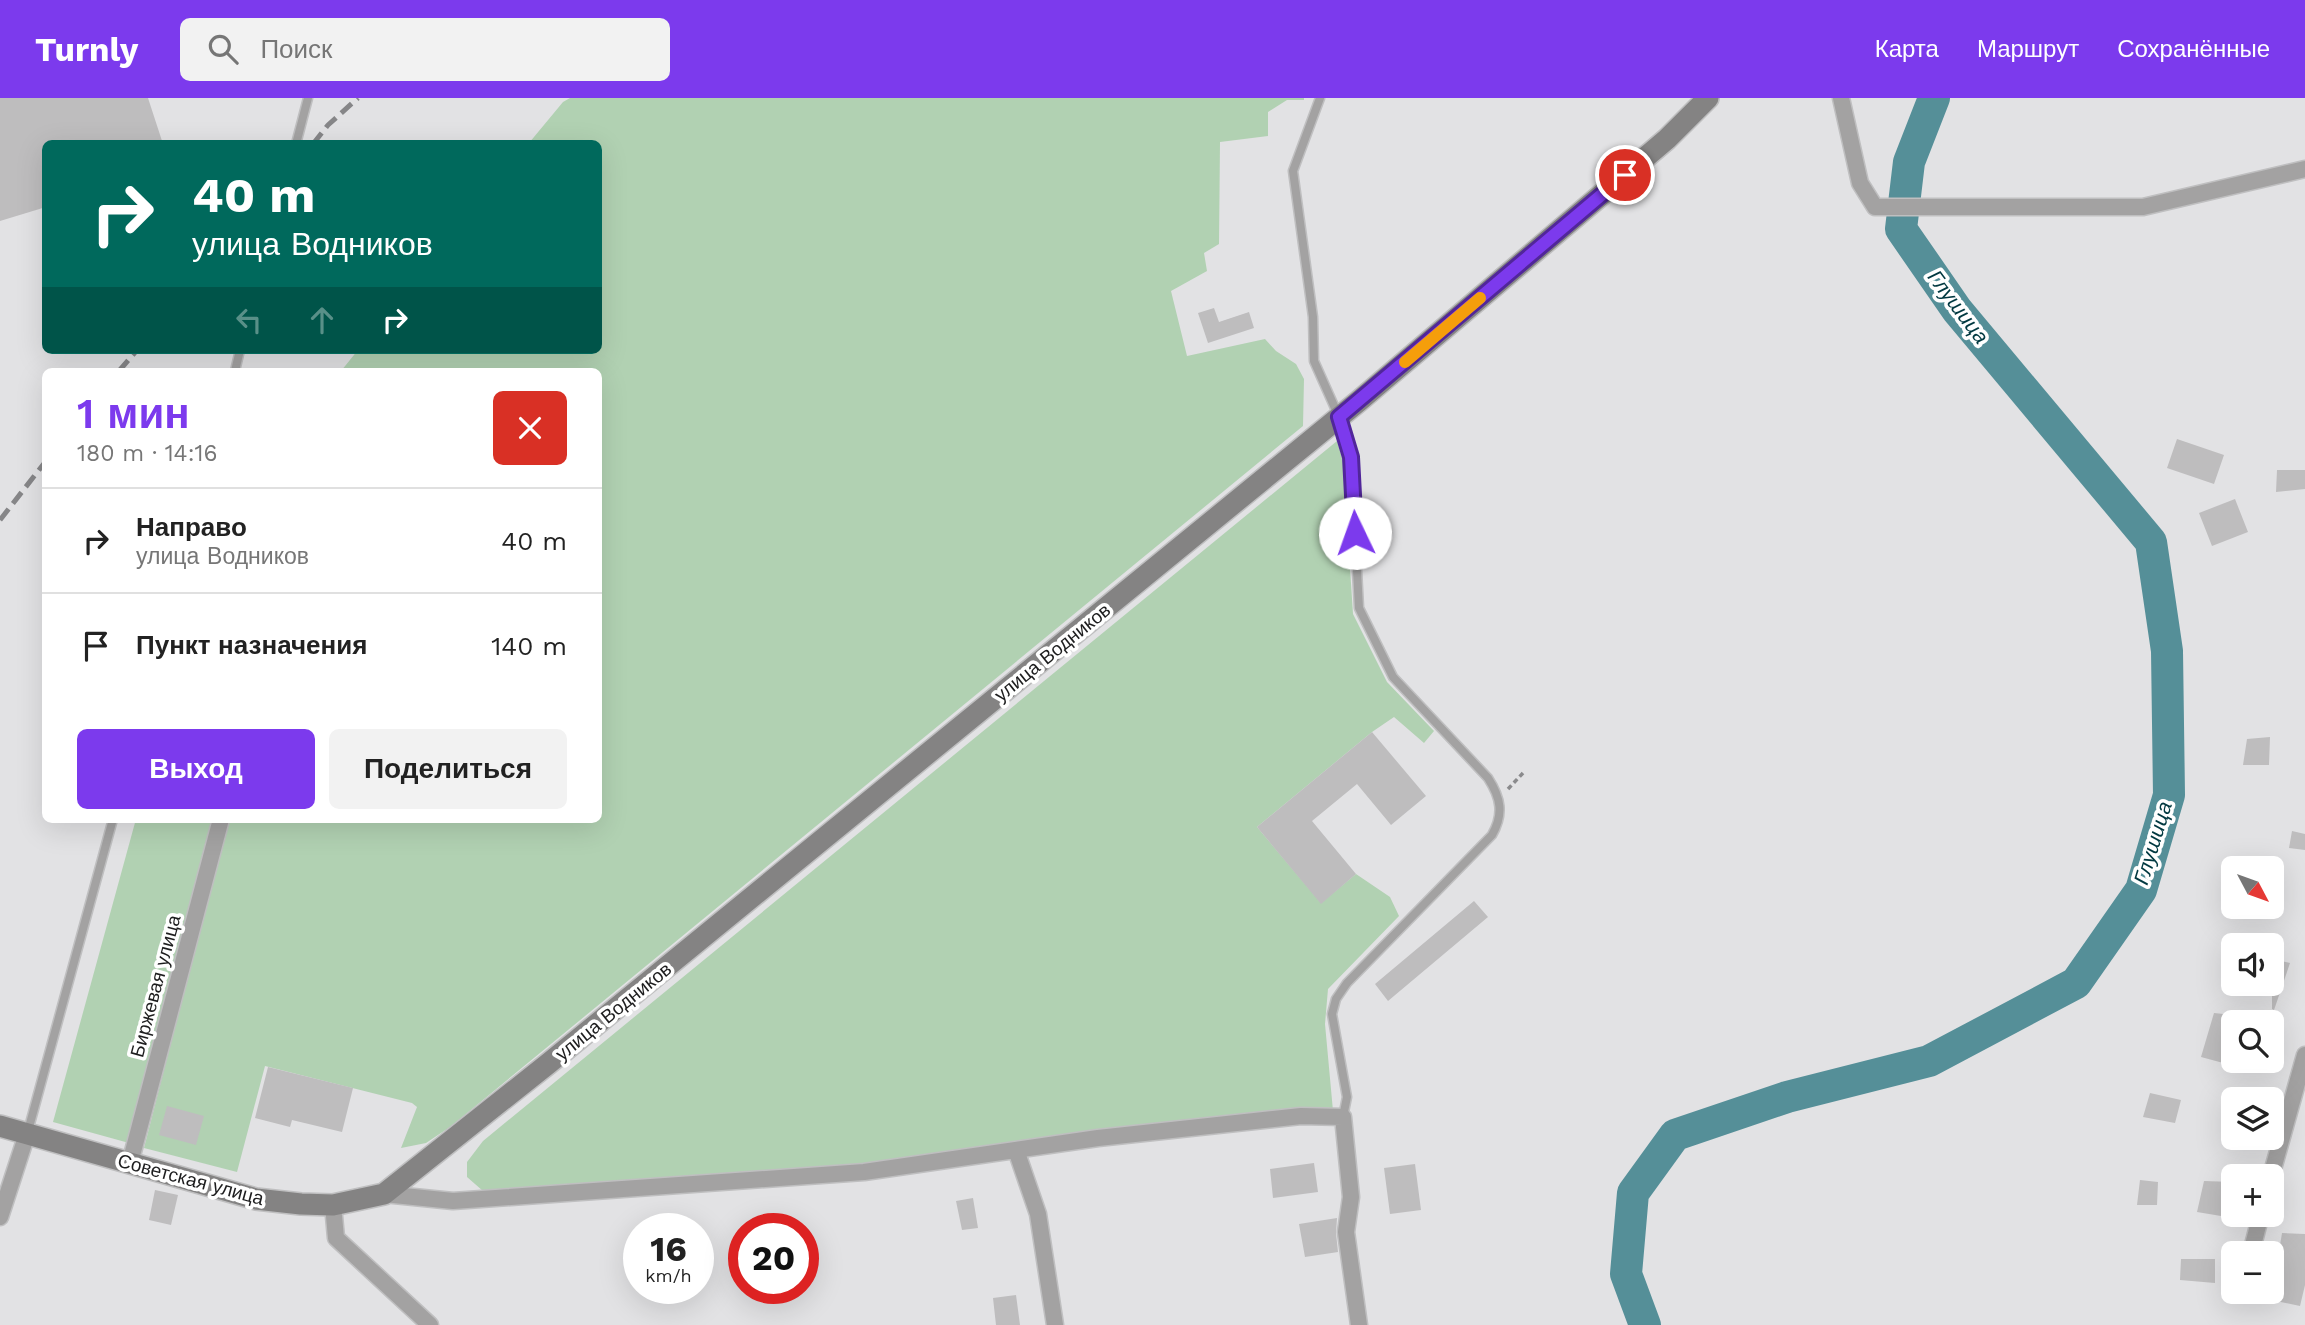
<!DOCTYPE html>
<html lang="ru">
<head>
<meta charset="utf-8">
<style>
  :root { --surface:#fff; --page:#f2f2f2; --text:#222; --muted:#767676; --line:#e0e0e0; --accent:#7c3aed }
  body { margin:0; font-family:"Work Sans",sans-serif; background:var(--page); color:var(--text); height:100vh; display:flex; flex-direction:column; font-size:26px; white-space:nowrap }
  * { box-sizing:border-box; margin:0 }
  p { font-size:23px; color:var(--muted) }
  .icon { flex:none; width:38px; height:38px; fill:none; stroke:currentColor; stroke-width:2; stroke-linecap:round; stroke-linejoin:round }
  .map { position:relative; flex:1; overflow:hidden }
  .drawer { position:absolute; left:42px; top:270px; width:560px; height:455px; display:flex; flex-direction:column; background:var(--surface); border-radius:10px; box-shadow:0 7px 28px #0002 }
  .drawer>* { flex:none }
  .top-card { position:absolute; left:42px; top:42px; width:560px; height:214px; border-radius:10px; box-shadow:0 7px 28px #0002; background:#00695c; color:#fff; overflow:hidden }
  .needle { width:46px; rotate:131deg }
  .buttons { position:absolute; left:2221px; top:758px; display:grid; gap:14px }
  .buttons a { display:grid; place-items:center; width:63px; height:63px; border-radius:10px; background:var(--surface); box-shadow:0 7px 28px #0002; font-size:35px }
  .speed { position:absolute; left:623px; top:1115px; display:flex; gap:14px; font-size:35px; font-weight:700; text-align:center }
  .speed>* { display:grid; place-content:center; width:91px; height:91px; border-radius:50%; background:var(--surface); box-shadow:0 7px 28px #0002; line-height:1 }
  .speed small { font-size:18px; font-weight:400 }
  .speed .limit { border:10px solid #d22; background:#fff; color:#111 }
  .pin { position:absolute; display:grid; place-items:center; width:60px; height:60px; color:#fff; margin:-30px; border:4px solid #fff; border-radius:50%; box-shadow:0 2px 7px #0007 }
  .me { position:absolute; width:77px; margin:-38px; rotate:357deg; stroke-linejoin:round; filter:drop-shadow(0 0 5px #0008) }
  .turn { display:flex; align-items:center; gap:24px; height:147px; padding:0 35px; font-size:32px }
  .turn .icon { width:91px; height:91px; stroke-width:2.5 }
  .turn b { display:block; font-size:49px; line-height:60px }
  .lanes { display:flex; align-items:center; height:66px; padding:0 35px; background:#0003; justify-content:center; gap:35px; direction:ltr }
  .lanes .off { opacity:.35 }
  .round { display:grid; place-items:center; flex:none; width:74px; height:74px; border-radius:10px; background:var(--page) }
  .headline { display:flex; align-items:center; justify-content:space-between; height:119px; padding:0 35px }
  h1 { font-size:42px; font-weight:600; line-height:52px; color:var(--accent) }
  .cta { display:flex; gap:14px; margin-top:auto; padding:14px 35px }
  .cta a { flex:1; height:80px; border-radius:10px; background:var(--accent); color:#fff; font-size:28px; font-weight:600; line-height:80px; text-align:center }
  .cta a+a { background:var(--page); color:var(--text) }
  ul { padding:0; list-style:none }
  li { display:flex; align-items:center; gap:21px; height:105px; padding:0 35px; border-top:2px solid var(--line) }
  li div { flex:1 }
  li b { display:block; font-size:26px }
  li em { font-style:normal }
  header { display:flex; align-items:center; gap:42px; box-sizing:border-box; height:98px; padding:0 35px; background:var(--accent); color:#fff }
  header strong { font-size:33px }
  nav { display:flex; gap:38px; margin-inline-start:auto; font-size:24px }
  .search { width:490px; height:63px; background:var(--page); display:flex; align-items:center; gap:18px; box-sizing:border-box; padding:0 24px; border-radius:10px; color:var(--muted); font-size:26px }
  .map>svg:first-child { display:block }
</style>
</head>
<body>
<header>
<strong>Turnly</strong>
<div class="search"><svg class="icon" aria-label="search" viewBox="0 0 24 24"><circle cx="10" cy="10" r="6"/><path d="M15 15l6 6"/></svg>Поиск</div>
<nav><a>Карта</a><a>Маршрут</a><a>Сохранённые</a></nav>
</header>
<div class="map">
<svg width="2305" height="1227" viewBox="0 0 2305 1227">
  <rect width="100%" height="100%" fill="#e2e2e4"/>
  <path fill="#b1d1b2" d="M570,0H1304V2H1287L1268,14V38L1220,44L1219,146L1204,155L1207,173L1171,193L1187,258L1265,241L1276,253L1296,266L1304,281L1303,328L450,1029L426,1045L401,1050L417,1009L412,1005L265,968L237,1074L144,1050L228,721H598V273H341L358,252H598V46L529,45L563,4Z
    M1337,343L1343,363L1353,516L1387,584L1434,633L1424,645L1394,619L1372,634L1257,729L1321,805L1356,776L1390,799L1399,818L1328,891L1325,926L1333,1013L1298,1010L862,1066L483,1093L467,1079V1064L483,1043Z
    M136,721H212L129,1045L53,1024Z"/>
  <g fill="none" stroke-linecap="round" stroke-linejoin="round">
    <path stroke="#558f98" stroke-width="32" d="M1645,1227L1626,1176L1633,1095L1675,1037L1787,999L1929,963L2076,885L2141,792L2169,697L2167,553L2151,444L1957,212L1901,131L1909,64L1934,0"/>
  </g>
  <path fill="#bebdbe" d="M0,0H148L163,46H46V109L0,123Z
    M1214,210L1219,224L1249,214L1254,230L1208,245L1198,215Z
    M2177,341L2224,357L2214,386L2167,370Z
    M2277,372H2305V391L2276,394Z
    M2235,401L2248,434L2212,448L2199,415Z
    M1372,634L1426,698L1391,727L1357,686L1312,723L1356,776L1321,806L1257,729Z
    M2270,639L2269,667H2243L2247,641Z
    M2292,733L2305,736V752L2289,750Z
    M1474,803L1488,819L1388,903L1375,886Z
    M2272,861L2290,865L2274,912L2272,911Z
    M2214,915L2233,917V944L2227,966L2201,959Z
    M268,969L353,990L342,1034L292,1022L290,1029L255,1020Z
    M2150,995L2181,1002L2175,1025L2143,1019Z
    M167,1008L204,1018L196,1047L159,1037Z
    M1314,1065L1318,1094L1273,1100L1270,1071Z
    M1415,1066L1421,1112L1390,1116L1384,1070Z
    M2140,1082L2158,1084L2157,1107H2137Z
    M2204,1083L2233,1084V1120L2197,1114Z
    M155,1092L178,1097L171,1127L149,1122Z
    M973,1100L978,1130L962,1132L956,1103Z
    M1337,1120L1336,1135L1338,1154L1305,1159L1299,1126Z
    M2282,1135L2305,1136V1187L2300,1208L2271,1202Z
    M2181,1161H2215V1185L2180,1182Z
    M1016,1197L1020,1227H996L993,1200Z"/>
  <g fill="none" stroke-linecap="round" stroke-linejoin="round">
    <defs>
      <path id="lane" d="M1320,0L1293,73L1313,219L1314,263L1339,319L1351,359L1359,510L1393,579L1488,680C1501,700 1504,716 1492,737L1347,885L1336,901L1332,916L1347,999L1343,1019
        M296,46L308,0
        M235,273L240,252
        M28,1033L113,721"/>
      <path id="street" d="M1841,0L1860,85L1875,109H2143L2305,71
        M1016,1052L1038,1116L1055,1227
        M130,1065L221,721
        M2271,1078L2305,957
        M384,1096L453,1103L864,1074L1098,1040L1301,1018L1343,1019L1351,1099L1346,1134L1359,1227
        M333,1107L336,1140L430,1227
        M0,1119L27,1036
        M2251,1155L2261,1116"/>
      <path id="secondary" d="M0,1028L256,1101L301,1106L333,1107L384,1096L549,965L1359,303L1667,41L1708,0"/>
    </defs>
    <use href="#lane" stroke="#bfbfc0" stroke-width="11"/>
    <use href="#street" stroke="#bfbfc0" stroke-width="19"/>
    <use href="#secondary" stroke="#bfbfc0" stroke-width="24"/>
    <path stroke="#8a8a8c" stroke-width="3.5" stroke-dasharray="5 3.5" stroke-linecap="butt" d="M1508,691L1523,675"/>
    <use href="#lane" stroke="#a3a2a2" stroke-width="8"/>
    <use href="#street" stroke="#a3a2a2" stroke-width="16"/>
    <use href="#secondary" stroke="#848383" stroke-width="21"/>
    <path stroke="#868688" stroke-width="5" stroke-dasharray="14 7" stroke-linecap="butt" d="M313,46L328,27L358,0
      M119,273L137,252
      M0,422L46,363"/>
  </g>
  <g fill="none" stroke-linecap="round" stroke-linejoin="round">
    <defs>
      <path id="route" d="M1355,435L1351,359L1339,319L1625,77"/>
    </defs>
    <use href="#route" stroke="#51269a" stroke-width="18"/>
    <use href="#route" stroke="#7c3aed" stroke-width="12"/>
    <path stroke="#f59e0b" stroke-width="12" d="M1405,264L1480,200"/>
  </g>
  <g text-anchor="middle" stroke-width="7" stroke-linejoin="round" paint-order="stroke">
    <g font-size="19" fill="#1d1d1e" stroke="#fff">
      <text transform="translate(1052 554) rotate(-39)" y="7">улица Водников</text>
      <text transform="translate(155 888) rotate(-75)" y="7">Биржевая улица</text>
      <text transform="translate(613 913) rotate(-39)" y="7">улица Водников</text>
      <text transform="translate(191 1081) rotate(15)" y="7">Советская улица</text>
    </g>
    <g font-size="21" font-style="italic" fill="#003840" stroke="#fff">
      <text transform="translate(1958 209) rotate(53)" y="7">Глушица</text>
      <text transform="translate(2153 745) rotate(-73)" y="7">Глушица</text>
    </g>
  </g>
</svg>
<div class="buttons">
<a><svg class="needle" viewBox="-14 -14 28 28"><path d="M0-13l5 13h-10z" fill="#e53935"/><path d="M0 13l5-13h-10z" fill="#767676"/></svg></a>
<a><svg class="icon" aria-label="sound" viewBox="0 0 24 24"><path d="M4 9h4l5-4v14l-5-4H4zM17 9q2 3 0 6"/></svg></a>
<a><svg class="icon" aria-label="search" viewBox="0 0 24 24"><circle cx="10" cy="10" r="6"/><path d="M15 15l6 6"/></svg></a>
<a><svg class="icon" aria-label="layers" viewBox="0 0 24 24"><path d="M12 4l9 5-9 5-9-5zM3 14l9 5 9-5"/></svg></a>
<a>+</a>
<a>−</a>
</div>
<div class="speed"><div>16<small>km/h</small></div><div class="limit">20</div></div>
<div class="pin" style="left:1625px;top:77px;background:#d93025"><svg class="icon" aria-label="arrive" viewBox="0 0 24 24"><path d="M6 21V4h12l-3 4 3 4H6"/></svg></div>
<svg class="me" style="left:1355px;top:435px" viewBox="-20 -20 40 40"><circle r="19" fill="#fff"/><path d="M0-13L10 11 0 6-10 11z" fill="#7c3aed"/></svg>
<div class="top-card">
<div class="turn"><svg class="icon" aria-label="right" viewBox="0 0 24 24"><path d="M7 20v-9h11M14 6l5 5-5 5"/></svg><div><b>40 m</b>улица Водников</div></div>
<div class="lanes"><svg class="icon off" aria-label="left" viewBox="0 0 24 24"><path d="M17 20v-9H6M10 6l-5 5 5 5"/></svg><svg class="icon off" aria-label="ahead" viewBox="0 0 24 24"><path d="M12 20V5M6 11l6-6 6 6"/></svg><svg class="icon" aria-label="right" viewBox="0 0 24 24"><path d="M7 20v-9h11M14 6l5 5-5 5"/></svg></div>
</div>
<section class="drawer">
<div class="headline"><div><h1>1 мин</h1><p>180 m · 14:16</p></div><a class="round" style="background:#d93025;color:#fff"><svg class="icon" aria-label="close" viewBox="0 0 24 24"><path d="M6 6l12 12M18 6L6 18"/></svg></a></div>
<ul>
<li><svg class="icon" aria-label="right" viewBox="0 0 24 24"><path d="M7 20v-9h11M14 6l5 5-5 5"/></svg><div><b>Направо</b><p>улица Водников</p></div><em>40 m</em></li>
<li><svg class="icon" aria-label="arrive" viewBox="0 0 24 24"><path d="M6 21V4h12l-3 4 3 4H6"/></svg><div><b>Пункт назначения</b></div><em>140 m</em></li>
</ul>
<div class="cta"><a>Выход</a><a>Поделиться</a></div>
</section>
</div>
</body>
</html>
